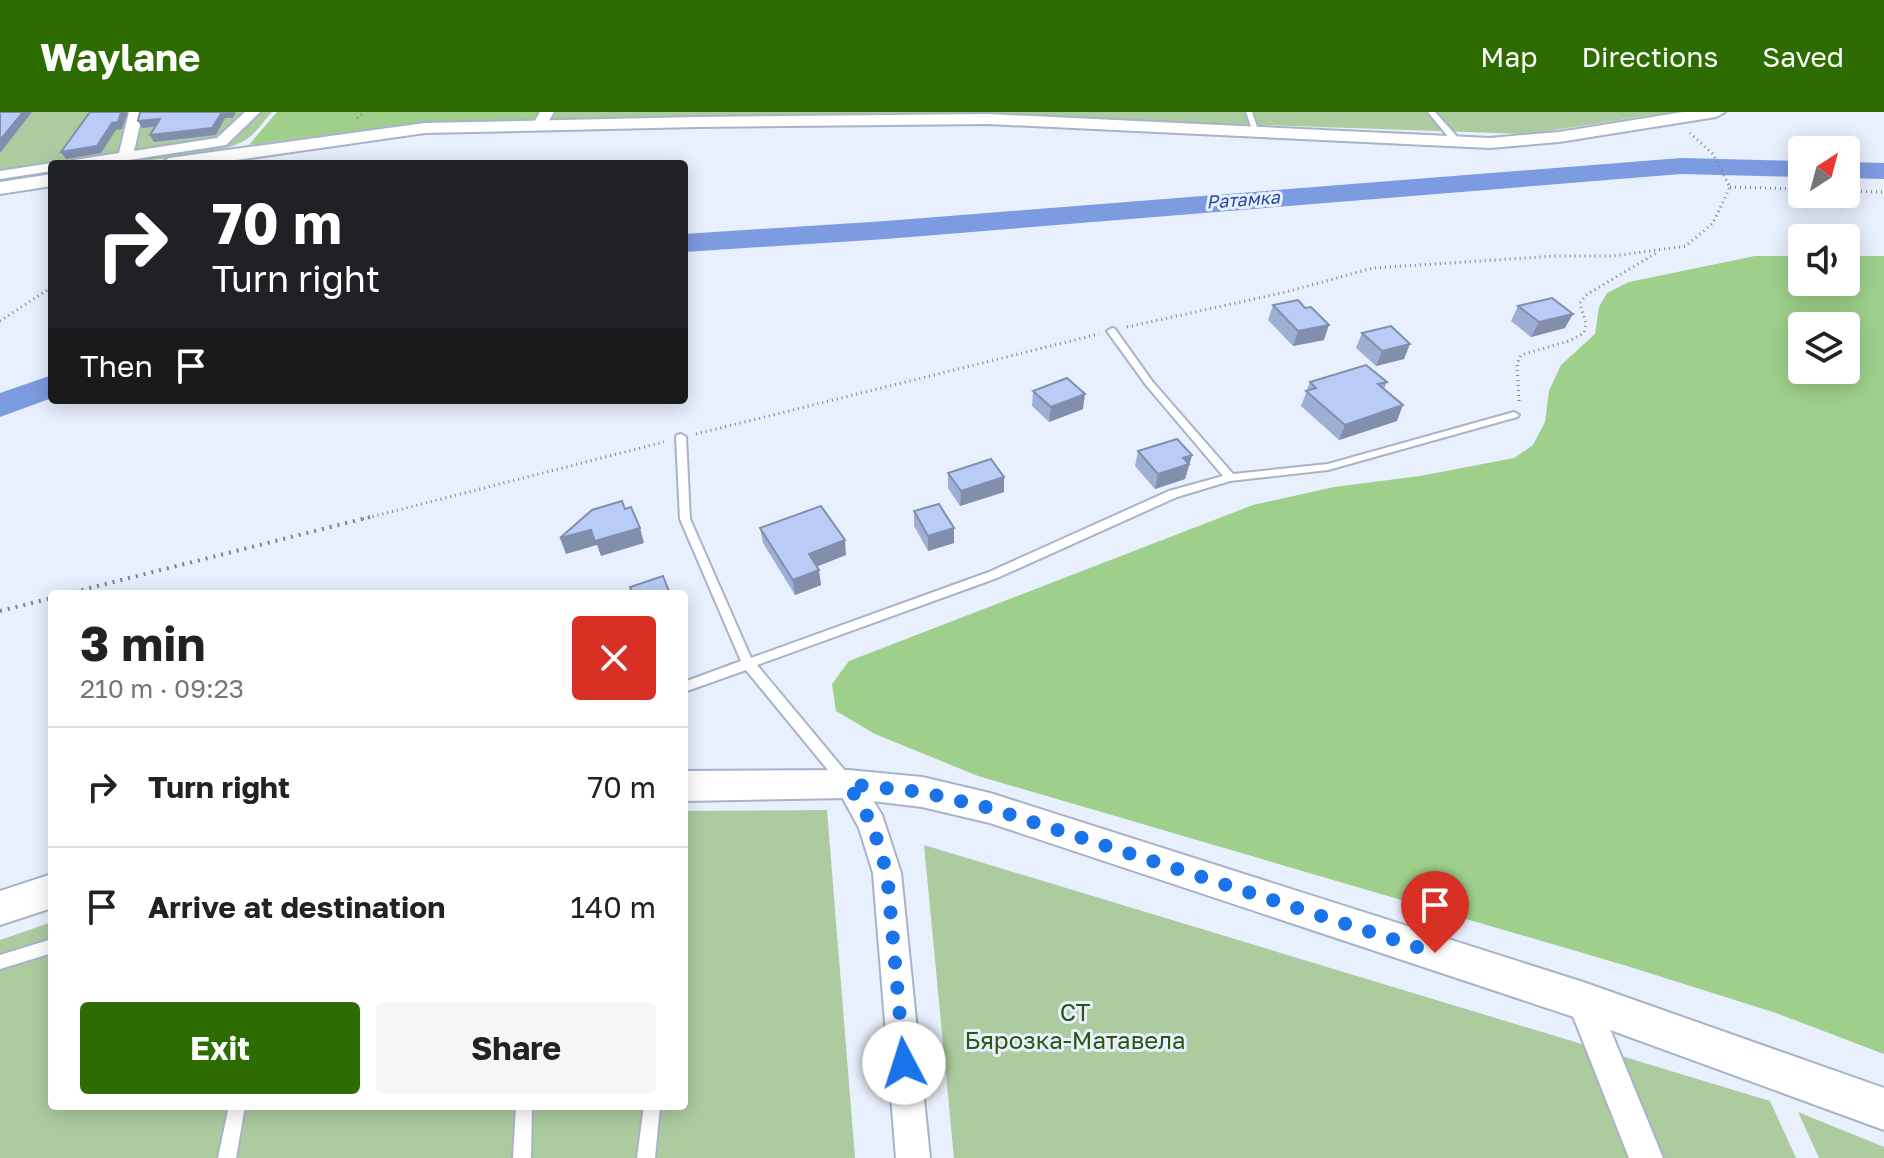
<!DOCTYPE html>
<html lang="en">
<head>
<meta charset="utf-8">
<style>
  :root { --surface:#fff; --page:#f6f6f6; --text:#222; --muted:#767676; --line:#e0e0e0; --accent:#2d6c00 }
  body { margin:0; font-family:"Golos Text",sans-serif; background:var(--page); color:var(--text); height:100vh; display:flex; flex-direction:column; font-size:30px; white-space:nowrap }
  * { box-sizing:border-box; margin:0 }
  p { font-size:26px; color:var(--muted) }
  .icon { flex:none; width:44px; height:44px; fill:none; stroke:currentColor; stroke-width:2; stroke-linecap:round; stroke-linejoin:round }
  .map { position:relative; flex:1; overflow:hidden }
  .drawer { position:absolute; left:48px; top:478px; width:640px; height:520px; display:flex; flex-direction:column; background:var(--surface); border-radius:8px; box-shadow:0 4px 20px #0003 }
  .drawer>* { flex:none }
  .banner { position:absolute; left:48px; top:48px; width:640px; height:244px; border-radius:8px; box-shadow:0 4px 20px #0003; background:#202124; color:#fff; overflow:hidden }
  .needle { width:52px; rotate:36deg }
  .buttons { position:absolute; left:1788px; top:24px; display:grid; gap:16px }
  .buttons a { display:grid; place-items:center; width:72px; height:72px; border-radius:8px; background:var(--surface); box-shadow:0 4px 20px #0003; font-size:40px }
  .pin { position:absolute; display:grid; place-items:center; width:68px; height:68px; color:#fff; margin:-82px -34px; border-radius:50% 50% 50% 0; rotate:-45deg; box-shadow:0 0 8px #0007 }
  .pin .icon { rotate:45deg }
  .me { position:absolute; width:88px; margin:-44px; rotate:355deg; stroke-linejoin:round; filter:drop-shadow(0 0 6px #0008) }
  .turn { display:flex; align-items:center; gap:28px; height:168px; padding:0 32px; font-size:36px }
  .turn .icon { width:104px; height:104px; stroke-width:2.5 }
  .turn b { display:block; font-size:56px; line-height:68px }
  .then { display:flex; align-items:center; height:76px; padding:0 32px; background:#0003; gap:16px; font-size:30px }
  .round { display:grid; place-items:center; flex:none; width:84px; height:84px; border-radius:8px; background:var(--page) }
  .overview { display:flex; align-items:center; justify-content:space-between; height:136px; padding:0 32px }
  h1 { font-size:48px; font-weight:700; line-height:60px }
  .cta { display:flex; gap:16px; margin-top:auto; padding:16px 32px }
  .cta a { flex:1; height:92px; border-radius:8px; background:var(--accent); color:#fff; font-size:32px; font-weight:700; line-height:92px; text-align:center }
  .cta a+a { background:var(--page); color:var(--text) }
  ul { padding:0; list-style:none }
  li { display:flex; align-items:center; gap:24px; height:120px; padding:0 32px; border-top:2px solid var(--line) }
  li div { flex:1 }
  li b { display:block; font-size:30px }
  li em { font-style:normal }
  header { display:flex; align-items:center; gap:48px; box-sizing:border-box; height:112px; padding:0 40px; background:var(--accent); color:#fff }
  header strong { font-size:38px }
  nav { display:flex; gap:44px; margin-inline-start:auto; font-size:28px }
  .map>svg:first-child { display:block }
</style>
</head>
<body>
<header>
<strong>Waylane</strong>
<nav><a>Map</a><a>Directions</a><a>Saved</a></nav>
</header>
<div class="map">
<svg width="1884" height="1046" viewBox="0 0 1884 1046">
  <rect width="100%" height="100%" fill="#e8effd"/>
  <path fill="#accca0" d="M0,0H272C265,8 256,21 247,27C214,49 94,52 52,52V60L0,67Z
    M540,0H1671L1529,22L992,4L536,8Z
    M827,698L855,1046H0V828L52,810V994H684V699Z
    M924,733L1770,989L1796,1046H954Z
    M1798,1000L1884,1035V1046H1819Z"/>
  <path fill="#9ed08b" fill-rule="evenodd" d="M277,0H540L536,8L400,13L249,33Z
    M1755,144H1802V170H1846V144H1884V942L1776,901L1627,854L978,664L875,622L836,599L832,572L849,549L1253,393L1334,375L1420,364L1514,346L1533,333L1545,310L1549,279L1561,253L1595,222L1599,195L1607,181L1629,170ZM1802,214H1846V258H1802Z"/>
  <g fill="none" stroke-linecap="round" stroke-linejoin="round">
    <path fill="#7d9be1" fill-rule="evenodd" d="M1681,46L1802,49V65L1681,62L886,127L684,140V122L886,109Z
      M1846,50L1884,51V67L1846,66Z
      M52,263V286L0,305V281Z"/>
    <defs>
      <path id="service" d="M1246,0H1252L1259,21L1253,20Z
        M1428,0H1435L1460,28V32H1454Z
        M1112,216L1115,217L1152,269L1233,362L1328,352L1514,300L1519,303L1517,305L1328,358L1230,369L1177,385L997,466L757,553L851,666L853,670L851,674L846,676L841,674L746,558L684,580V570L741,549L680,407L676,325L677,323L681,322L686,325L690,407L751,546L989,460L1169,379L1223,364L1146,273L1107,219Z
        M52,827V841L0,857V843Z
        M229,994H245L236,1046H218Z
        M516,994H532L531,1046H513Z
        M644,994H660L655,1046H637Z"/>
      <path id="minor" d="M129,0H143L134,39L217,26L245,0H260L226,33L103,52H67L74,48L119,41Z
        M540,0H554L544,17L539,18L532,14Z
        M52,51L57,52H52V59L0,67V59Z
        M848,660L858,664L882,703L901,761L930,1046H896L873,761L859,716L835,672L838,664Z
        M1583,873L1594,878L1663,1046H1629L1567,889L1572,878Z"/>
      <path id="tertiary" d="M1683,0H1725L1716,5L1559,30L1490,36L988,12L697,15L425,21L208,52H160L169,46L425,11L697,5L988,2L1490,26L1559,20Z
        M52,62V74L0,82V70Z
        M848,658L922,665L990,681L1583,870L1884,976V1018L1583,908L990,711L922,695L848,686L684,689V659Z
        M52,762V796L0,813V779Z"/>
    </defs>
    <use href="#service" stroke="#a8b3c9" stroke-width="4"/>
    <use href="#minor" stroke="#a8b3c9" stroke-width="4"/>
    <use href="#tertiary" stroke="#a8b3c9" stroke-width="4"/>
    <path stroke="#7d828e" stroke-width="3" stroke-dasharray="1 4" stroke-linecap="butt" d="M357,6L365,0
      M1730,75L1802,77
      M1846,79L1884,80
      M0,209L52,175
      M1127,215L1286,180L1373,156L1556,144H1613L1686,134L1713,111L1730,75L1713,42L1690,21
      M1519,289L1517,252L1521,243L1569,229L1584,221L1586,212L1580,191L1586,183L1658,140
      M696,322L1099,222
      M363,407L664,330"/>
    <path stroke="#7d828e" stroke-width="4" stroke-dasharray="2 6" stroke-linecap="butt" d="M66,482L370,405
      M0,499L52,486"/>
    <use href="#service" fill="#fff" fill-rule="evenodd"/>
    <use href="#minor" fill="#fff" fill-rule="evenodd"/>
    <use href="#tertiary" fill="#fff" fill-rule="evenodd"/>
  </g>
  <path fill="#9eafd4" d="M1273,193L1324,228L1293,234L1268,208Z
    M1518,194L1565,216L1531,225L1511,209Z
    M1362,221L1404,247L1376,254L1356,236Z
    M1310,270H1387L1384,277L1397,309L1339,328L1301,294Z
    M1033,279L1083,297L1049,310L1032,294Z
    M1138,339L1192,343L1185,367L1155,377L1135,354Z
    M948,361L1004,365V380L960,394L948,376Z
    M914,399L954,431L928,439L914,414Z
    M760,416L846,443L817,454L821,473L795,483L763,431Z"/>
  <path fill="#818fad" d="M23,0H32L0,41V28Z
    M121,0H128L122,17L116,18L101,41L66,47L61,40L112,11Z
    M222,0H236L233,6H225L216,23L154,30L150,23Z
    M160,7L164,14L142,16L138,9Z
    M1573,202L1565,216L1531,225L1539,210Z
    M1329,213L1324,228L1293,234L1298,219Z
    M1410,232L1404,247L1376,254L1382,239Z
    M1085,282L1083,297L1049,310L1051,295Z
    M1403,293L1397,309L1339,328L1345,313Z
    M1192,343L1185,367L1155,377L1158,362L1183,346Z
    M1004,365V380L960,394L961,379Z
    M640,416L644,431L601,444L597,433L566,442L560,426L591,418Z
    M954,416V431L928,439V424Z
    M845,428L846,443L811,457L809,442Z
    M819,458L821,473L795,483L793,468Z"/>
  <path fill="#b8ccf7" stroke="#818fad" stroke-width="2" d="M0,0H23L0,28Z
    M90,0H121L118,10L112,11L97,34L61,40Z
    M140,0H222L212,16L150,23L160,7L138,9Z
    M1552,186L1573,202L1539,210L1518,194Z
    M1298,188L1305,196L1311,195L1329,213L1298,219L1273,193Z
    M1391,214L1410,232L1382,239L1362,221Z
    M1366,253L1387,270L1378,272L1403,293L1345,313L1306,279L1316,276L1310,270Z
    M1067,266L1085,282L1051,295L1033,279Z
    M1177,327L1192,343L1183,346L1189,352L1158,362L1138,339Z
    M991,347L1004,365L961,379L948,361Z
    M622,389L625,397L631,395L640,416L595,429L591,418L560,426L592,398Z
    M939,392L954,416L928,424L914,399Z
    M821,394L845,428L809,442L819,458L793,468L760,416Z
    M663,464L670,482H633L630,475Z"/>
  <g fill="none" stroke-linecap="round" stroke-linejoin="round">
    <path stroke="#1a73e8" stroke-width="14" stroke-dasharray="0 25.2" d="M904,951L887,761L872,712L848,672L922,680L990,696L1435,841"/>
  </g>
  <g text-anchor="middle" stroke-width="6" stroke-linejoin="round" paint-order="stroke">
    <g font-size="18" font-style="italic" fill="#2c4a9b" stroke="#e8effd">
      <text transform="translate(1243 88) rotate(-4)" y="6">Ратамка</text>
    </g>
    <g font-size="24" fill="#2a5711" stroke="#e8effd">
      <text x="1075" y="909">СТ<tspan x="1075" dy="28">Бярозка-Матавела</tspan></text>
    </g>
  </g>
</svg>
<div class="buttons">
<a><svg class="needle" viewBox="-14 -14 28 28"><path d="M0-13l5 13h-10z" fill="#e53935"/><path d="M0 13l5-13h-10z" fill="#767676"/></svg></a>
<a><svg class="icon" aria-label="sound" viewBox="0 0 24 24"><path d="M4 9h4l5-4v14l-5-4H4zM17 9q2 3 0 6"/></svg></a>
<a><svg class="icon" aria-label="layers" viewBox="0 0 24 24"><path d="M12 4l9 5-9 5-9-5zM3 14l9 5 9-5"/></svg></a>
</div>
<div class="pin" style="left:1435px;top:841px;background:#d93025"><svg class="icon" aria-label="arrive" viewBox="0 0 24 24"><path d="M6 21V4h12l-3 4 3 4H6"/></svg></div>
<svg class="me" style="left:904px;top:951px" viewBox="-20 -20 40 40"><circle r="19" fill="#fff"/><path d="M0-13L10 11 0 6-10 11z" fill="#1a73e8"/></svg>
<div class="banner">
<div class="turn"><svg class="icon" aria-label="right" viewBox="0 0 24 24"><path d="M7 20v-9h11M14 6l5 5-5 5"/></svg><div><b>70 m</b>Turn right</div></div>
<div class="then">Then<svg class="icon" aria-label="arrive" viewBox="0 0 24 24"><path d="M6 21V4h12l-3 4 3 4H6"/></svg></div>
</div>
<section class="drawer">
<div class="overview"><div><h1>3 min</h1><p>210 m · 09:23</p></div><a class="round" style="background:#d93025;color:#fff"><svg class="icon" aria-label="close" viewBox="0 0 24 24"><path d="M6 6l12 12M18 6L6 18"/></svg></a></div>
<ul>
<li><svg class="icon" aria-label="right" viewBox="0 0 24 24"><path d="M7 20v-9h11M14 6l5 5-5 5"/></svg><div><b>Turn right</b></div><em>70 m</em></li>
<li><svg class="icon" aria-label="arrive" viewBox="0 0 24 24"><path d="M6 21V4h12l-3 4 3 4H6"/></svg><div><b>Arrive at destination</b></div><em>140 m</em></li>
</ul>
<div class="cta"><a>Exit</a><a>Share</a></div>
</section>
</div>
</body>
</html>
